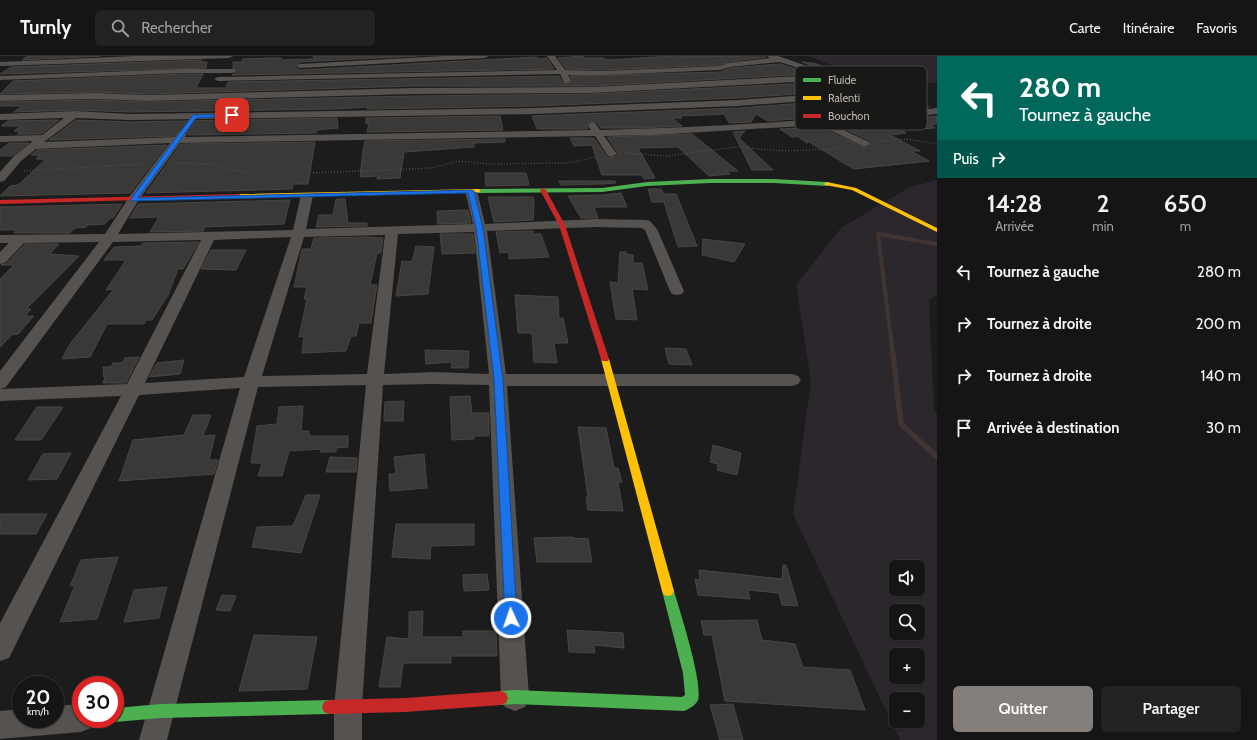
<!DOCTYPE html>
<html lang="fr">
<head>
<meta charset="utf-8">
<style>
  :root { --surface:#151515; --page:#222; --text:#f1f3f6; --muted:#9d9fa0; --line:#343434; --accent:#847e7b }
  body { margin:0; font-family:Cabin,sans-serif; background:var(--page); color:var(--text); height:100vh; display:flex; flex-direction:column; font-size:15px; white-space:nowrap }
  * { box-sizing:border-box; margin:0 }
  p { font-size:13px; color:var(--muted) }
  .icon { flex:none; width:22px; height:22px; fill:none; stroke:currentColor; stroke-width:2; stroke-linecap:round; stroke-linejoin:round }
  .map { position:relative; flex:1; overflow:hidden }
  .drawer { display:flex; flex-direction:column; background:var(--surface); width:320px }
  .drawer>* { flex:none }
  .guide { background:#00695c; color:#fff; overflow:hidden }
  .buttons { position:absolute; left:889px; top:504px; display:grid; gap:8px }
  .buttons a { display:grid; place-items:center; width:36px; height:36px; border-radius:6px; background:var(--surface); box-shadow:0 1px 3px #0004,0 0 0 1px var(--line); font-size:20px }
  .speed { position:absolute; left:12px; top:620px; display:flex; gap:8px; font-size:20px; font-weight:700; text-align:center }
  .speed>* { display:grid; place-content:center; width:52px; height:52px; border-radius:50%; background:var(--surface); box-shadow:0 1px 3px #0004,0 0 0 1px var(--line); line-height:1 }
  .speed small { font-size:10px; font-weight:400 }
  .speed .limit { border:6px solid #d22; background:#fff; color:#111 }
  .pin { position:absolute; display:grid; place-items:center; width:34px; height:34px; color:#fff; margin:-17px; border-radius:8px; box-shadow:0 2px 6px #0006 }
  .me { position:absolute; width:44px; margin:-22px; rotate:357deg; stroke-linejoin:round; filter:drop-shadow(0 0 3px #0008) }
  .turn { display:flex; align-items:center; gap:14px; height:84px; padding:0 16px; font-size:18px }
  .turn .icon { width:52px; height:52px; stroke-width:2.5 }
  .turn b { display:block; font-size:28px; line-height:34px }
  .then { display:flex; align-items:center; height:38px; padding:0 16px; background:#0003; gap:8px; font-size:15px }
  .eta { display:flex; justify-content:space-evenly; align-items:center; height:68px; text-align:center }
  .eta b { font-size:24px; font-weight:600; line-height:28px }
  .cta { display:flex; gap:8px; margin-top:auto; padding:8px 16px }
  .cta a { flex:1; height:46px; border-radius:6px; background:var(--accent); color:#fff; font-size:16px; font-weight:600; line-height:46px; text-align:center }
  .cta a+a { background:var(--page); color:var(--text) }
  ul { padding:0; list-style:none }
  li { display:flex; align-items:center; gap:12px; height:52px; padding:0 16px }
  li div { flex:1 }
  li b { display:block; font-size:15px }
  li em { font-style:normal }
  header { display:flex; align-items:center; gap:24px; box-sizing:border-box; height:56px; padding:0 20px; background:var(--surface); border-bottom:1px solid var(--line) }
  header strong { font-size:19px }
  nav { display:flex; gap:22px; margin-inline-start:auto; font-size:14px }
  .search { width:280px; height:36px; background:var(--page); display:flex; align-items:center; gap:10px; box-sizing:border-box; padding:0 14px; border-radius:6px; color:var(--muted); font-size:15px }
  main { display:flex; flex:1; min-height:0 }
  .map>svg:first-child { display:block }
</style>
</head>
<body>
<header>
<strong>Turnly</strong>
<div class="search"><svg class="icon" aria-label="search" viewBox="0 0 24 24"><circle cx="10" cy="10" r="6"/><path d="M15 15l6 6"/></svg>Rechercher</div>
<nav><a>Carte</a><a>Itinéraire</a><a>Favoris</a></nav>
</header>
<main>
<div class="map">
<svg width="937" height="684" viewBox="0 0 937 684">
  <rect width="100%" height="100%" fill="#1c1c1c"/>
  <path fill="#2c262d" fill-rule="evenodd" d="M808,0H937V27L907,28L850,16Z
    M937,124V238L929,244L934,354L937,358V684H900L793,458L811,325L796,229L841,172L908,132ZM896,511H918V533H896ZM896,555H918V577H896ZM896,599H918V621H896ZM896,643H918V665H896Z"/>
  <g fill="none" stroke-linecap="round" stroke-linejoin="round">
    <path stroke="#413533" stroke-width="4" d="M893,299L878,178L937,188"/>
    <path stroke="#413533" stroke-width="5.5" d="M893,298L901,368L937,401"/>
  </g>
  <path fill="#3a3938" stroke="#484644" d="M27,0H101L22,4Z
    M313,0H417L300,6L295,11L300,14L536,1L539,3L547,2L554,13L232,19L238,16L233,12V6H242L243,3L270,2H281L282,4L314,3Z
    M582,0L585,2H603L608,4L672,0L766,1L727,6L720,9L602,14L566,13L558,2Z
    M202,4L201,6H207L206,12L0,18L11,11Z
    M802,6L814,7L854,22L859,21L880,26L872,29L922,44L913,46L929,51L920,52L857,26Z
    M780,8L811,18L592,30H413L147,38L95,36L0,38L13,25L184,18H203L196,32H226L228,26L559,20L563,28H567L572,25L570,20L721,16L729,12Z
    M831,26L854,34L738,42L534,50L367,53L368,51L336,53L130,56L75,54L14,56L22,50H0V46L93,44L147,46L413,40L592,38Z
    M872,42L901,54L768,65L756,58L751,66L729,67L724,58L680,60L682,62H672L682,70L639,72H601L596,66L592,65L586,69L588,73H537L532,60L738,52Z
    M500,60L503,74L367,76L369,68H366V62Z
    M937,60V68L930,69L935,72L901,74L906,77L890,79L920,95H911L929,105L854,113L809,86L807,87L797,80L792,81L780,73L819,71L866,92L871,88L870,85L837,69Z
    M337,62L338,72L317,74L316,77L188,79V77L182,74L174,80L49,84L76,64L130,66Z
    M59,64L41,78H17L20,75H14L21,70H1L8,65Z
    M745,75L739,82L773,114H752L733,76Z
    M692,78L738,115H726L730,118L709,120L678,91L638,92L655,122L644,123L642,119H602L592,89L574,90L570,82H594L607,101L612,102L618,99V97L607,81Z
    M505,83V86L474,87V91L404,96L400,122L377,123L378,120L360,121L363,95L365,85Z
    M315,86L308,128H293L292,133L146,137L181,88Z
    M9,87H29L12,100H0V94Z
    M167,89L130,137L0,140L10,130L18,129L46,103H36L40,99H31L37,94Z
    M485,117H526L529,129L486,130Z
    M559,125H615L616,127L602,128L561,129Z
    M648,133H661L664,138H676L697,190L678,191L664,146H652Z
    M621,137L627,151H594L598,162H581L568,140L602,139Z
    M488,141H533L534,146L533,164L494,166Z
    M336,143H345L348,167H367V170L316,171L319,159H333Z
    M290,144L284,168L204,171V175L150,176L159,161L130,162L138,148Z
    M122,148L113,162H110L105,168L87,169L86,171L75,172L70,177H14L17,174H0V151Z
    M468,154L471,167L438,168L437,155Z
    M533,175V178H541L549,201L509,203V196L500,197L496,176Z
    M440,178H473L475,197L442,198Z
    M366,181L383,182L381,197H377L370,229H377L371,267H359L356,280H351L346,295L302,297L304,280L299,281L307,243H304L307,231H294L302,193H311L314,182Z
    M703,183L745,188L734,206L702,199Z
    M199,186L183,213H178L168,239L152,264H146L144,268H107L90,301L62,303L70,288L114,233L106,234L126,204H104L114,191L141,190L143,187Z
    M25,188H59L50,198L79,200L26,253H31L25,260H34L18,278L12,279L0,291V223L14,209H1L6,208Z
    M416,190L434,191L428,238L396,240L402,205L412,206Z
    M211,194H246L236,214L201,213Z
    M620,196H626V198L633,199V207H642L648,234L632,233L637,264L616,263L610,226L618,227Z
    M515,239L558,241L559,262H563L568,287H554L557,307L534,306L532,277H518Z
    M665,292L686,293L692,309L669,308Z
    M425,294L469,295L468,312H451L452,306L426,308Z
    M139,301L126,327H103L105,322H104L103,311H111L113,307H122L125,302Z
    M184,304L180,318L149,321L157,307Z
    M470,340L472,357H489V380H474V383L452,384L450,341Z
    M404,345L403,365H384L385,346Z
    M303,350L301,375H309V380H348V391L336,392V396H320L321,393L289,395L282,420H258L262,407H251L257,370L277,368L279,351Z
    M37,351H63L41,384H15Z
    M193,359H211L203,380L215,379L209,404H218L214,418L119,425L133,384L184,379Z
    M578,371L606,372L614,412H618L622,426H618L623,455L588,454L586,441H588Z
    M713,389L741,397L737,419L717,414L718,408L710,406Z
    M71,397L57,423L28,424L43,398Z
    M424,398L427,432L390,435L389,418H396L394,401Z
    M330,401L357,402L356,416H326Z
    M306,439H320L301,497L252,491L257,471L293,470Z
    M0,458H47L36,478H0Z
    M396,468H474V489L431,490L430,503L392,501Z
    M573,481V482L588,483L592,506H537L534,482Z
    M118,501L97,563L60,566L75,529L70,530L81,504Z
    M783,509H786L798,550L782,549L779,537L748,534L750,543L698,539L695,523L700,524L699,514L782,523Z
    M487,518L489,534L464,535L463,519Z
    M167,531L159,562L124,566L134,534Z
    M222,539L236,540L230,555L216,554Z
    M423,555L422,581H463V575H496L497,600H451V607H403L400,631H379L387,581L409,583V556Z
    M757,564L762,584L795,588L803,611L850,614L865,654L725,645L712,579H704L701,565Z
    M567,574L623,577L624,592L594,589L595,597L569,596Z
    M254,579L317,581L307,633L239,635Z
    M733,648L743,684H720L710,649Z"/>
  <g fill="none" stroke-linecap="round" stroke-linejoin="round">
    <path stroke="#504d4c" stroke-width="1.5" stroke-dasharray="1 2" stroke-linecap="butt" d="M877,85L907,83L937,88
      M624,97L666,100L736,91L784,95L834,93L844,91
      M176,107L213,108L248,118
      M24,115L143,108
      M310,117L432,112L458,105L489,108L566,107L598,101"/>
    <path fill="#555250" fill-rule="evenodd" d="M135,0H233L229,2L0,10V6Z
      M444,0H489L485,2L300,12L296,10L300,8Z
      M547,0H555L565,14L602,15L720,10L727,7L770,2L767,0H778L857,27L920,54L937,52V58L831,68L869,86L870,88L865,91L819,69L654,79L604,80L617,98L612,101L608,100L595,80L180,87L138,145L118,178L293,174L301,139L303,137H311L313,139L306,173L473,168L465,135L467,133H475L477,135L485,168L596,163L646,164L650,165L657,173L684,235L682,238L677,239L672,238L670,235L645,174L642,172L596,171L487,175L506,318H792L798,320L801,324L798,328L792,330H507L529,641L525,651L515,655L505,651L501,641L489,329L433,328L383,329L362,651V684H334V651L366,329L258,331L167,684H139L240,332L139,339L9,602L0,605V567L121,340L0,345V333L127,328L201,184L113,186L6,331L0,333V315L99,186L24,187L5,207L0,208V196L9,187H0V179L105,178L129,141L170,87L36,93L22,104L4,125L0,126V116L14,100L33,85L0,86V80L42,79L64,62L0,64V58L75,55L130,58L534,52L738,44L861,35L831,24L592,37L413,38L147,45L93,43L0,45V39L95,37L147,39L413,32L592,31L819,19L780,6L729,11L721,14L602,19H568L571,25L567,27H564L560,18L218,25L214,23L218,21L557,14ZM872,40L907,55C805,65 703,72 600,74L595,67L592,66L587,69L591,74L185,81L187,78L182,75L179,76L175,81L44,86L76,62L130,64L534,58L738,50ZM474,176L489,318L433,316L384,318L398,178ZM385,179L367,318L262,320L304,181ZM291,181L244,321L145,327L214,184Z
      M184,13H233L237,15L233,17H184L0,24V20Z
      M81,648V663H95L91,672L81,676L0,683V655L21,653V663H55V650Z"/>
    <path fill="#4caf50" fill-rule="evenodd" d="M710,123H774L827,126L830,128L827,130L774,127H710L647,130L602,136L478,137L475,135L478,133L602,132L647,126Z
      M668,530L672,531L674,535C680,556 703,626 698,644C696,649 689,653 684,655L515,648L501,649L496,647L494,642L496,637L501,635L515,634L682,641L685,639L683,617L662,535L664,531Z
      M329,644L334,646L336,651L334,656L329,658L161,662L115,666L110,663H115V652L161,648Z"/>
    <path fill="#ffc107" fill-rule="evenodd" d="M827,126L856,132L937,172V176L852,134L825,129L824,128Z
      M478,133L480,134V136L239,142L236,140L239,138Z
      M605,300L609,303L674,535L672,539L668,540L664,539L662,535L601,303Z"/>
    <path fill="#c62828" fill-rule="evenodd" d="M543,132L546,134L565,169L609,303L608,305H602L601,303L559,169L540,134Z
      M239,138L242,140L241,141L0,148V144Z
      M501,635L506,637L508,642L506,647L501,649L405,656L329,658L324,656L322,651L324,646L329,644L405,642Z"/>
  </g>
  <path fill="#1a73e8" stroke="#114b97" d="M232,58L234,60L196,62L138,142L471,134L474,135L483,172L503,324L517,562L515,566L511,567L506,566L505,562L494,324L476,172L468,137L131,145V143L193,59Z"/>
  <rect x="795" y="10" width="132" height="64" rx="6" fill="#181816" stroke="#494644" stroke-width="1"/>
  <rect x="803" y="22" width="18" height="4" fill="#4caf50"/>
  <rect x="803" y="40" width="18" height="4" fill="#ffc107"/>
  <rect x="803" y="58" width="18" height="4" fill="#c62828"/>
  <g font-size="11" fill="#bcb3ae">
    <text x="828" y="28">Fluide</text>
    <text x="828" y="46">Ralenti</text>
    <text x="828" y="64">Bouchon</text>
  </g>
</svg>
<div class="buttons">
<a><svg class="icon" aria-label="sound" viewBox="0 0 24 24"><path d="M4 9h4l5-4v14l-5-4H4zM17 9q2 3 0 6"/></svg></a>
<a><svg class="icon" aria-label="search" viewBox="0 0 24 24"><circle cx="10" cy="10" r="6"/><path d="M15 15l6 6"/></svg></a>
<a>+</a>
<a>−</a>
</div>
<div class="speed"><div>20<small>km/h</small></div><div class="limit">30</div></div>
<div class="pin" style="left:232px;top:59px;background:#d93025"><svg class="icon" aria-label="arrive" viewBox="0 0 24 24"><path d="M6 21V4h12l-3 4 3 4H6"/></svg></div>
<svg class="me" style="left:511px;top:562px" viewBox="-20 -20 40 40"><circle r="17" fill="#1a73e8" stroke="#fff" stroke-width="3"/><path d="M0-11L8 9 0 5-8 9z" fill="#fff"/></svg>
</div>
<section class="drawer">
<div class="guide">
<div class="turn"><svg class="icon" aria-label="left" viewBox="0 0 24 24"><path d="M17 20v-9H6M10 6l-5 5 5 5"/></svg><div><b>280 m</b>Tournez à gauche</div></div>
<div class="then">Puis<svg class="icon" aria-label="right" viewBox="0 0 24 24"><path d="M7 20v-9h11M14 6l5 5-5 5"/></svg></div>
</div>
<div class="eta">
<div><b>14:28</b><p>Arrivée</p></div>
<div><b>2</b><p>min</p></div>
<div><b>650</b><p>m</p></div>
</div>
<ul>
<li><svg class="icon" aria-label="left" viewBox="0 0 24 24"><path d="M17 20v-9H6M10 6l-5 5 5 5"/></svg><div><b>Tournez à gauche</b></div><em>280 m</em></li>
<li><svg class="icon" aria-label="right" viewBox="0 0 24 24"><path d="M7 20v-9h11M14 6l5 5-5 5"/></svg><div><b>Tournez à droite</b></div><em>200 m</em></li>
<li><svg class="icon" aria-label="right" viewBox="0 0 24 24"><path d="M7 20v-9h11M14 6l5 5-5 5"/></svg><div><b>Tournez à droite</b></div><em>140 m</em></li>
<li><svg class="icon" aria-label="arrive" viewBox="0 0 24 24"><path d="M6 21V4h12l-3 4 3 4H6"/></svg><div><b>Arrivée à destination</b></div><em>30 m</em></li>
</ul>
<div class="cta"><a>Quitter</a><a>Partager</a></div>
</section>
</main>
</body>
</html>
